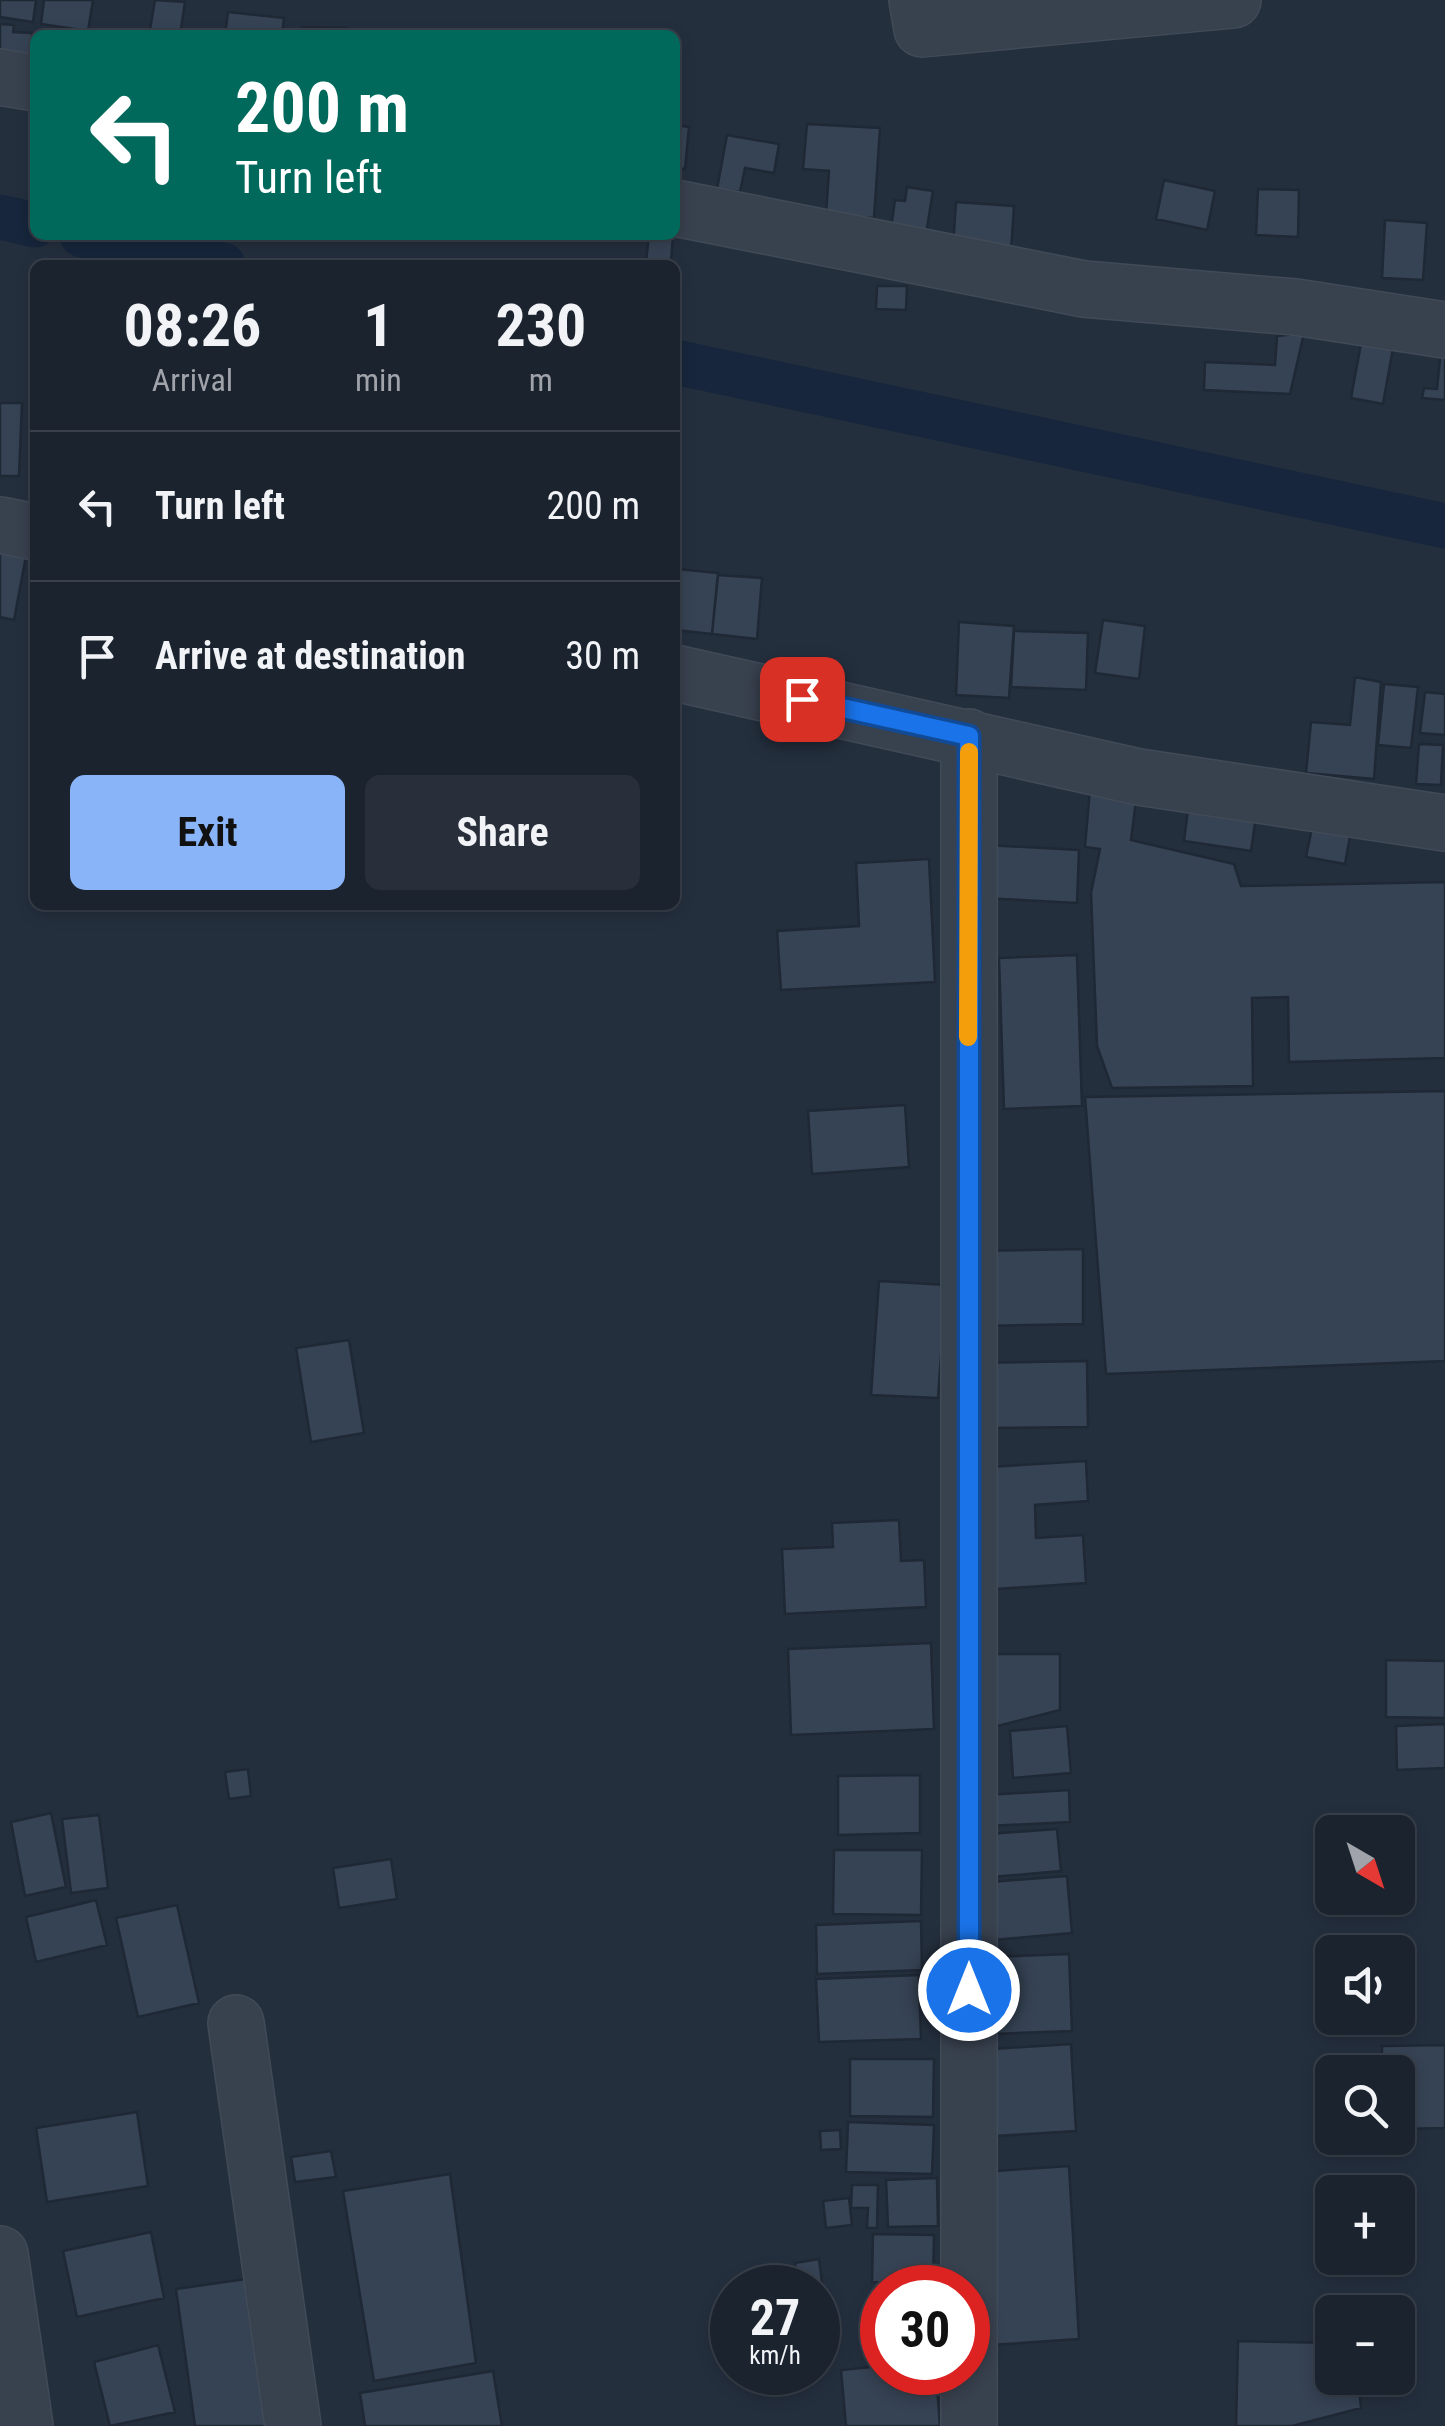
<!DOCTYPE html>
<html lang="en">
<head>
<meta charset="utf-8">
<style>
  :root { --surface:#1b232e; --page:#282f3a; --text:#f1f3f6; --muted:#a0a4aa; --line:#39404a; --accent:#8ab4f8 }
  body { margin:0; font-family:"Roboto Condensed",sans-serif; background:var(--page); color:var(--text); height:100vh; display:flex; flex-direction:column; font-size:38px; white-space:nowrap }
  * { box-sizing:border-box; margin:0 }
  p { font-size:32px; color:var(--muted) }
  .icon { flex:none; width:55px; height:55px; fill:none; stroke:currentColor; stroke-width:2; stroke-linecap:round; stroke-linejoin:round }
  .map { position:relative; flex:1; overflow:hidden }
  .side { position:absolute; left:30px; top:260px; width:650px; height:650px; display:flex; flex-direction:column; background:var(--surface); border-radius:15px; box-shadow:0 5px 15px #0003,0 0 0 2px var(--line) }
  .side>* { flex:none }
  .banner { position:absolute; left:30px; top:30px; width:650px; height:210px; border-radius:15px; box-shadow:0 5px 15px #0003,0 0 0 2px var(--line); background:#00695c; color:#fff; overflow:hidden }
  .needle { width:65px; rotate:141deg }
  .tools { position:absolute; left:1315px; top:1815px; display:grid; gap:20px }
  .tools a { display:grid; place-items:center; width:100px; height:100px; border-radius:15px; background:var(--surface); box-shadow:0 5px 15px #0003,0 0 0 2px var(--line); font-size:50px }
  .speed { position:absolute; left:710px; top:2265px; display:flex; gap:20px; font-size:50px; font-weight:700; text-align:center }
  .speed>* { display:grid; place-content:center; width:130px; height:130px; border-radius:50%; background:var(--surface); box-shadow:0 5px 15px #0003,0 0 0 2px var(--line); line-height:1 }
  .speed small { font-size:25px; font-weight:400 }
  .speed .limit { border:15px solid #d22; background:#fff; color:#111 }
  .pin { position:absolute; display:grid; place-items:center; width:85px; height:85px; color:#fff; margin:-42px; border-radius:20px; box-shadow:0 5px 15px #0006 }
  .me { position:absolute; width:110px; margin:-55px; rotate:0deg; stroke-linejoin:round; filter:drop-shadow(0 0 8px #0008) }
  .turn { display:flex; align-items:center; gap:35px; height:210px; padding:0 40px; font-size:45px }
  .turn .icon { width:130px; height:130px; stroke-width:2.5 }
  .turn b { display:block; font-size:70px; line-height:85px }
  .eta { display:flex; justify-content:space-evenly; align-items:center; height:170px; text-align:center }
  .eta b { font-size:60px; font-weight:700; line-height:70px }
  .button { display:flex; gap:20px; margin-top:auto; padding:20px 40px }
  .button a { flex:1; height:115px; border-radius:15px; background:var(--accent); color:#111; font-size:40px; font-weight:700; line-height:115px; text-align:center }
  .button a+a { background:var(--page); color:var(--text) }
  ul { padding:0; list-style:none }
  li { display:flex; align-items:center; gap:30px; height:150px; padding:0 40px; border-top:2px solid var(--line) }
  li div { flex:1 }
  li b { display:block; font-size:38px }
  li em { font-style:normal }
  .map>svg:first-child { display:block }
</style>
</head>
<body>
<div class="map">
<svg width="1445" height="2426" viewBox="0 0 1445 2426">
  <rect width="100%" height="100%" fill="#242f3e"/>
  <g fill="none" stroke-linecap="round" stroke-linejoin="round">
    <path stroke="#17263c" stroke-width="45" d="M0,217L35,225
      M82,235L223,265
      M675,362L1445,526"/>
  </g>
  <path fill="#364354" stroke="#1f2835" stroke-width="2.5" d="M0,0H36L33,22L0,17Z
    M44,0H93L88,31L41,24Z
    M155,0L185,2L180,35H149Z
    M228,12L284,18L282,35H225Z
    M0,24L14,25L13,32L32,33L30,66L0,64Z
    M302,27L347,28V35H301Z
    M807,124L880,128L874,218L826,215L829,171L803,169Z
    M675,125L689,127L685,169L675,168Z
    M727,135L779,144L774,173L745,168L740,192L717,189Z
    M1164,180L1215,191L1207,230L1156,219Z
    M907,187L933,191L926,234L891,228L895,200L905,201Z
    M1258,189L1299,190L1298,237L1256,235Z
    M956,202L1014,206L1011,251L953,248Z
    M1385,220L1427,223L1423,280L1382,278Z
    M649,235H673L671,263L646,261Z
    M877,286H907L906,310L876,309Z
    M1304,333L1290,394L1204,390L1205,362L1275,365L1277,336Z
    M1362,338L1394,343L1383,404L1351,398Z
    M1441,349H1445V400L1422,398L1424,388L1437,389Z
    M0,403H22L19,476H0Z
    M0,525L31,530L14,620L0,617Z
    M677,569L718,573L712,634L675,630Z
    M718,575L762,578L757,639L712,634Z
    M1103,620L1145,626L1139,679L1095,673Z
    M959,622L1014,626L1009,698L956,695Z
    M1014,631L1088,633L1086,690L1011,687Z
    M1355,677L1381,682L1374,779L1306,773L1311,722L1350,725Z
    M1384,684L1418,687L1411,748L1378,745Z
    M1425,692L1445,694V735L1420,733Z
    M1419,744L1443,745L1441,785L1416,784Z
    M1092,765L1139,777L1131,840L1234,864L1241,886L1445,882V1058L1289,1062L1288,997L1252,998L1253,1086L1112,1088L1097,1046L1091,893L1100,849L1085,847Z
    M1190,793L1258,803L1251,851L1184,841Z
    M1315,813L1353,820L1345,864L1306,857Z
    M986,845L1079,850L1077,903L983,898Z
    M929,859L935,982L781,990L777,931L859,926L856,863Z
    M1077,955L1082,1106L1004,1109L999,958Z
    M1445,1091V1361L1106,1374L1085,1097Z
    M905,1105L909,1167L812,1174L808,1111Z
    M1083,1249V1324L978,1326L977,1251Z
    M879,1281L946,1285L938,1398L871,1395Z
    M349,1340L364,1433L311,1442L296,1348Z
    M1087,1361L1088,1427L978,1428V1363Z
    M1086,1461L1088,1501L1035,1505L1036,1538L1083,1535L1086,1583L996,1589L988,1467Z
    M899,1520L901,1561L924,1560L926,1607L785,1614L782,1549L833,1547L832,1523Z
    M931,1643L934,1729L791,1735L788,1649Z
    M979,1654H1060V1710L978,1731Z
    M1386,1660L1445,1661V1718L1386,1717Z
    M1445,1724V1768L1397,1770L1396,1726Z
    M1067,1726L1071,1773L1013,1778L1010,1731Z
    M248,1769L251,1796L229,1799L225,1772Z
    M920,1775V1833L838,1835V1776Z
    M1069,1790L1070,1822L988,1826L987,1795Z
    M51,1813L66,1887L25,1896L11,1822Z
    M99,1815L108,1888L71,1893L62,1819Z
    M1057,1829L1061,1871L992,1877L989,1834Z
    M834,1850H922L921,1915L833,1914Z
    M391,1859L397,1899L339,1908L333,1868Z
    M1067,1876L1072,1933L983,1941L978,1883Z
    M96,1900L107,1945L36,1962L26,1917Z
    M177,1905L199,2003L138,2017L116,1918Z
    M921,1921L922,1970L817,1974L816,1925Z
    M1069,1954L1072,2031L992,2034L990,1957Z
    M919,1975L921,2039L819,2042L816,1979Z
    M1071,2044L1076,2131L996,2136L991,2049Z
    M1445,2045V2128L1398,2129V2072H1382V2046Z
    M850,2059H934L933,2117L850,2116Z
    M137,2112L148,2186L47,2202L36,2128Z
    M848,2122L934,2125L932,2174L846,2172Z
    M840,2130L841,2149L821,2150L820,2131Z
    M331,2151L336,2177L295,2182L291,2157Z
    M1069,2166L1079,2339L991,2345L981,2172Z
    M450,2174L476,2363L374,2381L343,2191Z
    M937,2178L938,2226L888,2227L886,2180Z
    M852,2185H878L877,2228H867L868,2208H851Z
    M849,2198L852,2225L826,2228L823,2201Z
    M151,2232L164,2298L77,2317L63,2251Z
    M873,2234L934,2235L933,2283L872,2282Z
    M819,2259L831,2355L818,2356V2288H798L795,2263Z
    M246,2279L266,2426H195L176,2289Z
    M882,2312V2355L868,2356L866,2313Z
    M1238,2341L1332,2343V2378H1358L1361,2408L1292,2426H1236Z
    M158,2345L175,2412L110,2426L94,2362Z
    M882,2366V2372H936L940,2426H846L841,2370Z
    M493,2371L502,2426H365L360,2393Z"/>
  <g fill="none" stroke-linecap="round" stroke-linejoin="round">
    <defs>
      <path id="minor" d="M917,0L922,29L1233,0
        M0,77L35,83
        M675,208L1084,289L1295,307L1445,330
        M0,525L35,532
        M675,673L1139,777L1445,823
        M969,737V2426
        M236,2023L293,2426
        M0,2254L25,2426"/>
    </defs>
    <use href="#minor" stroke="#414a57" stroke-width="58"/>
    <use href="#minor" stroke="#38414e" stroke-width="55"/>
  </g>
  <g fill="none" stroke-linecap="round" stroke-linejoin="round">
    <defs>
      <path id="route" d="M802,699L969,736V1990"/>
    </defs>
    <use href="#route" stroke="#114b97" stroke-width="25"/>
    <use href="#route" stroke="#1a73e8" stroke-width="18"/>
    <path stroke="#f59e0b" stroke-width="18" d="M968,1037L969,752"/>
  </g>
</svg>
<div class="tools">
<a><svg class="needle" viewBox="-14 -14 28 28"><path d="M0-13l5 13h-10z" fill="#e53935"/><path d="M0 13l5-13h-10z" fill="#a0a4aa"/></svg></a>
<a><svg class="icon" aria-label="sound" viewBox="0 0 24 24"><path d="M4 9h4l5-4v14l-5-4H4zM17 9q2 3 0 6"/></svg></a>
<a><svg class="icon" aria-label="search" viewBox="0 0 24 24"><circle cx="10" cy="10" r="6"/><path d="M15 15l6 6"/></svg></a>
<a>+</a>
<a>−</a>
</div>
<div class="speed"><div>27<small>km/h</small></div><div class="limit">30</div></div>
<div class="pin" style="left:802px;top:699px;background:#d93025"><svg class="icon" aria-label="arrive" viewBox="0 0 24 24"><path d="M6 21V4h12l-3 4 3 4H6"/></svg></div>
<svg class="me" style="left:969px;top:1990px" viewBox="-20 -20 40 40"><circle r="17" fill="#1a73e8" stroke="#fff" stroke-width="3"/><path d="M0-11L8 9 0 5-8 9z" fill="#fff"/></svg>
<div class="banner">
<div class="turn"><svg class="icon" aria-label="left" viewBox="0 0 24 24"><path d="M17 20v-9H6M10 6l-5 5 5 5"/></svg><div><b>200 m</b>Turn left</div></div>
</div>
<section class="side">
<div class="eta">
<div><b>08:26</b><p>Arrival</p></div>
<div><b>1</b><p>min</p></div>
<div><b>230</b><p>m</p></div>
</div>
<ul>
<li><svg class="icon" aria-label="left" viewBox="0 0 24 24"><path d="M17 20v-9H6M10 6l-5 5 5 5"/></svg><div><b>Turn left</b></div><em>200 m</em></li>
<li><svg class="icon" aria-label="arrive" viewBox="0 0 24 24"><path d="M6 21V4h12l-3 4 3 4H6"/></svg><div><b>Arrive at destination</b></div><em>30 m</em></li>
</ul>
<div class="button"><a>Exit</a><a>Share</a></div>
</section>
</div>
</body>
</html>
